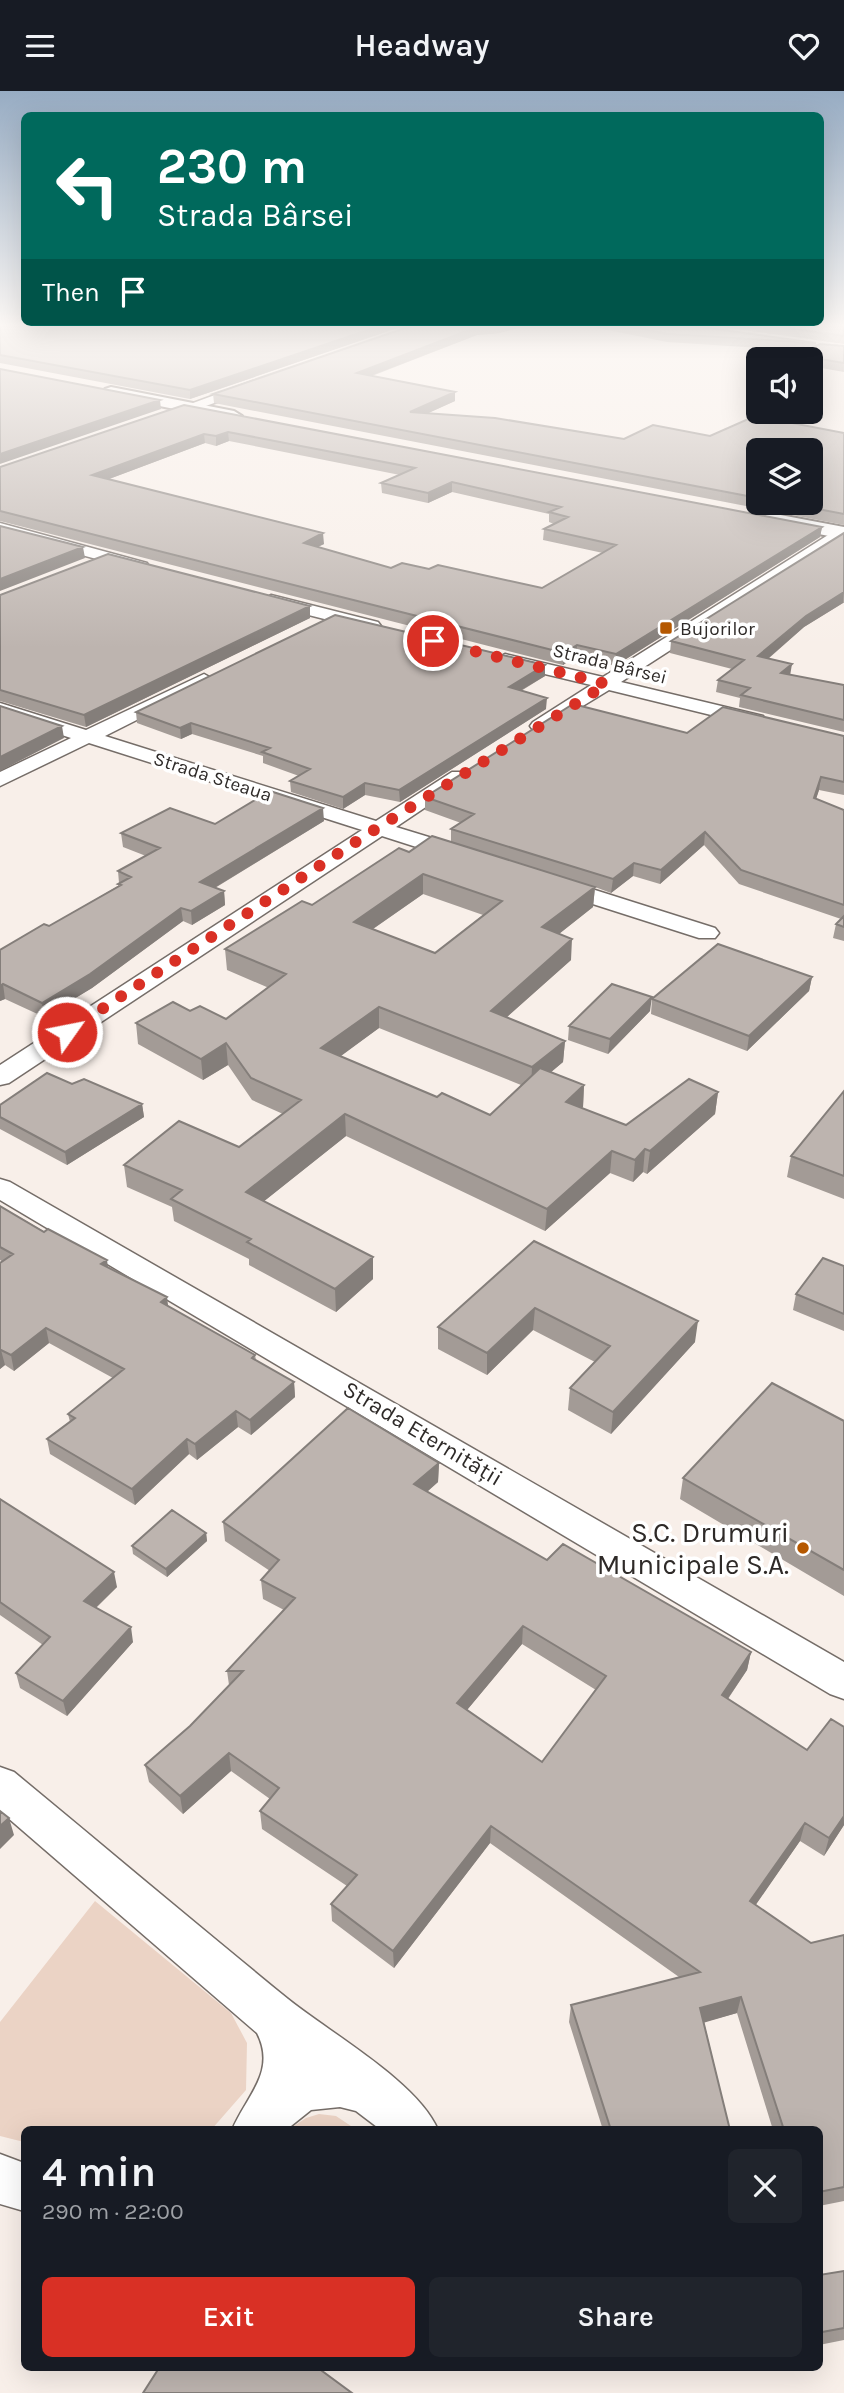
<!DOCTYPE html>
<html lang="en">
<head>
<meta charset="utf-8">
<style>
  :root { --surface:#171b24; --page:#20242c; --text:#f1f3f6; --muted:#9ea1a6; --accent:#d93025 }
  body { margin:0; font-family:Karla,sans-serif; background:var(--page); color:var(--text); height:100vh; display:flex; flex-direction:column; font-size:26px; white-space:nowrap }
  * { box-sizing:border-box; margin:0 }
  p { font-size:23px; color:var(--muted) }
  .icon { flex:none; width:38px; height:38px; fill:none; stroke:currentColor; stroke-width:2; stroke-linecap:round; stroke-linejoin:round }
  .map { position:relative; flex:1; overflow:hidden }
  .details { position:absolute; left:21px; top:2035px; width:802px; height:245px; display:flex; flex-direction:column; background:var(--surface); border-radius:10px; box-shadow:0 7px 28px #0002 }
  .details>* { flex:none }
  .top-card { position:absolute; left:21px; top:21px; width:803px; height:214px; border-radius:10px; box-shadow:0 7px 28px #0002; background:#00695c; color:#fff; overflow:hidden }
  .tools { position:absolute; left:746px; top:256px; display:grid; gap:14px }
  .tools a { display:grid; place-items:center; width:77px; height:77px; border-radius:10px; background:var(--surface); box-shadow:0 7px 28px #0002; font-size:35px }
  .pin { position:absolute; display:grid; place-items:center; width:60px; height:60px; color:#fff; margin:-30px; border:4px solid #fff; border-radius:50%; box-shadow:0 2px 7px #0007 }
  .me { position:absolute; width:77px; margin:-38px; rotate:57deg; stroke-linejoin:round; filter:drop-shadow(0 0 5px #0008) }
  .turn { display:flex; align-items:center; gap:24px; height:147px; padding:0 21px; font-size:32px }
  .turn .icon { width:91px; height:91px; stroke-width:2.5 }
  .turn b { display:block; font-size:49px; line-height:60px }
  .then { display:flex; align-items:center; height:66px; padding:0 21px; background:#0003; gap:14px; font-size:26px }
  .round { display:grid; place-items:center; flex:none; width:74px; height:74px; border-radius:10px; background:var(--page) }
  .summary { display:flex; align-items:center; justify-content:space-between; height:119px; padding:0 21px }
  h1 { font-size:42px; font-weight:600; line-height:52px }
  .cta { display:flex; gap:14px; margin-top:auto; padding:14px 21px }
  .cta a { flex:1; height:80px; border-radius:10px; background:var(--accent); color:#fff; font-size:28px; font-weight:600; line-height:80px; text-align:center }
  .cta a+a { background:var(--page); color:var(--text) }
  header { display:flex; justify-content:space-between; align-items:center; height:91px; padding:0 21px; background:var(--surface); font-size:32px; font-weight:600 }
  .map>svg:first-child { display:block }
</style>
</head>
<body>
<header><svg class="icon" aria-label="menu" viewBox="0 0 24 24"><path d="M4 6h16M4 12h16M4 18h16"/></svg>Headway<svg class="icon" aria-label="heart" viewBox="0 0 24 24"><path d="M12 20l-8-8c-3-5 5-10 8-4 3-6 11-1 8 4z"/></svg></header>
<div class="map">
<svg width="844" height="2302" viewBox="0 0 844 2302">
  <rect width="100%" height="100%" fill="#f8efe9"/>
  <path fill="#ebd3c5" d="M95,1810L231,1922L247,1952L246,1999L211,2039H24V2051L0,2045V1931Z
    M319,2023L336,2025L357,2039H288L306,2027Z"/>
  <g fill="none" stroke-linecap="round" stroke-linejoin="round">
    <defs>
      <path id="street" d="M253,290L257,291V297L166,329L155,326Z
        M0,432L147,472L149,475L141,480L0,442Z
        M844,438V447L621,591L763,625L765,629L763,633L756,635L609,599L540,641L533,639L530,635L533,631L591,594L499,572L496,568L505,563L603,586L836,439Z
        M271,504L378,531L381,535L372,540L265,513L263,509Z
        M204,583L213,588L210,592L105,645L376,730L452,681H466L469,685L466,689L396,736L468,758L471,763L460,770L382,745L9,992L0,994V974L362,739L89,652L0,695V681L71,647L0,624V612L86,639Z
        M557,787L715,837L719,842L715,847H699L549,799L546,794Z
        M0,1088L10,1091L844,1571V1608L830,1603L0,1109Z
        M0,1676L14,1681C106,1757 196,1833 288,1908C330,1942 418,1991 438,2039H381L356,2020L340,2016L311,2019L286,2039H232C246,2005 277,1981 257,1942L0,1720Z
        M0,2063L24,2072V2120L0,2113Z"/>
      <path id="secondary" d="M111,296L234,320L242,325L234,330L105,304V298Z
        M770,422L844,436V448L763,432L760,428Z"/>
    </defs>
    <use href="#street" stroke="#756d68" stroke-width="3"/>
    <use href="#secondary" stroke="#756d68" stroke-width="4"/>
    <use href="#street" fill="#fff" fill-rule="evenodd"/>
    <use href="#secondary" fill="#fff" fill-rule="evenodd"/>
  </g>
  <path fill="#a39b96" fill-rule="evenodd" d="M0,235H403L190,308L0,272Z
    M411,235L500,242L477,244L372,285L455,301V310L428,322L624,348L710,345L844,342V434L214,312L213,303ZM758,359L810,411H758Z
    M588,235H694L816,252V255H844V281L810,275V268H796V264L805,260L667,251Z
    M715,235H844V253Z
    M184,314L822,436L820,446L615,575L576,565L563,574L0,430V376ZM229,350L400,384L381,392L382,402L428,412L452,401L549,423V431L554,433L544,438L543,449L603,462L542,497L429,478L391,477L318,456L324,453L109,388L205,352L216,355Z
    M844,442V512H843L804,536L768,568L790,584L844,594V641L739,616L740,607L716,601L718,589L732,578L670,562L671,550Z
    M0,504L310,515V527L86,636L0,610Z
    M545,574V585L521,600L546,618L400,711L365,704L343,718L291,701L290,690L299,685L263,672V665L192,643L181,648L137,632L136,621Z
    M687,642L844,645V704L819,699L816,708L844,719V850L833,847L836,833L841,828L739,793L704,754L660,793L633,785L611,802L595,796L593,816L559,843L571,869L507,926L565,950L563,971L551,981L584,994L583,1016L581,1017L626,1034L718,1001L715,1023L647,1083L643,1081L633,1091L610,1082L545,1140L346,1045L264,1110L373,1188L336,1221L249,1174V1168L174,1130L172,1116L127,1096L124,1074L239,1056L283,1023L252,1009L228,974L203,989L138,953L136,932L190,920L226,928L269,897L227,879L225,858L312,814L409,761L451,751V738L461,732L425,719V706ZM423,803L483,824L435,862L373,838ZM379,937L521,994L490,1024L437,1006L340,965Z
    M324,730L215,797L224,800L225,814L192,834L183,830L92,897L44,926L5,908L0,910V859L49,835L118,795V793L119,792L118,780L146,765L123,756L121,742L215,733Z
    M812,886L809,900L747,960L651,923L652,908Z
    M650,920L608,963L568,949L569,935Z
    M72,993L142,1013L144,1026L67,1074L0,1038V1014Z
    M844,1000V1108L787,1086L791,1065Z
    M0,1115L108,1177L168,1215L255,1264L256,1269L294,1291L295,1306L251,1344L238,1336L197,1369L189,1363L135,1414L50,1363L47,1348L70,1331L68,1323L113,1287L49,1252L14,1280L5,1274L0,1278L3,1171L0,1169Z
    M534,1150L695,1251L611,1343L568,1319L570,1297L595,1271L533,1239L487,1284L438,1258V1236Z
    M844,1175V1240L793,1219L796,1203Z
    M844,1330V1505L680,1408L683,1387Z
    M439,1372L438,1391L427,1401L547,1469L751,1561L747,1579L728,1608L807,1659L844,1636V1734L824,1765L800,1750L755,1814L811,1852L844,1844V2110L819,2115V2039H773L737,1922L704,1931L730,2039H603L569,1931L571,1914L679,1886L490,1752L394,1877L332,1830L331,1813L347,1795L262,1738L260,1720L270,1708L231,1680L183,1723L149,1691L145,1674L190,1635L229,1594L227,1580L284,1519L263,1508L261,1489L270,1480L225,1450L223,1431ZM522,1553L596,1599L542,1671L467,1619Z
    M0,1408L117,1496L96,1517L133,1551L67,1625L20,1597L16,1582L43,1554L0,1524Z
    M206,1442L207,1450L167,1486L133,1463L132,1455Z
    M844,2180V2249L819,2254V2184Z"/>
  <path fill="#847e7a" d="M380,235H403L190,308V299Z
    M490,235H525L500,242L477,244L357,290V282L477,236Z
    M455,301V310L411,330L410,321Z
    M160,309L161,318L0,373V363Z
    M228,341L229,350L216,355V345Z
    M204,343L205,352L93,394L92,384Z
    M452,391V401L428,412V402Z
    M822,436L820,446L615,575L616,563Z
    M323,442L324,453L304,462V452Z
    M83,456L85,467L0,500V488Z
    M844,501L843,512L804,536L757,577L758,565L806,525Z
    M310,515V527L86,636L84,624Z
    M577,554L576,565L563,574L564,562Z
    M792,573L790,585L781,582Z
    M545,574V585L508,607L509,596Z
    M547,607L546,618L400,711L399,699Z
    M191,632L192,643L181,648L180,637Z
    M62,635L64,647L0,680V666Z
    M821,686L819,699L812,720L814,707Z
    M365,692V704L343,718V706Z
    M323,717L324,730L201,805L200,791Z
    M705,741L704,754L660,793L661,779Z
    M634,772L633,785L611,802L613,788Z
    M423,783V803L354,851V831Z
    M595,796L593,816L541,857L542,836Z
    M224,800L225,814L192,834L191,820Z
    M181,817L183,830L92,897L44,926L42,912Z
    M572,848L571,869L490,941L491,920Z
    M812,886L809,900L747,960L749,945Z
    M3,893L5,908L0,910V895Z
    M652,906L650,920L608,963L610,948Z
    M379,916V937L322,979L321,957Z
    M565,950L563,971L531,998L532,976Z
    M226,952L228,974L203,989L201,968Z
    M584,994L583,1016L564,1033L566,1011Z
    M718,1001L715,1023L647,1083L650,1060Z
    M142,1013L144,1026L67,1074L65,1061Z
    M345,1023L346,1045L248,1123L246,1101Z
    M645,1058L643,1081L633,1091L635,1069Z
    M612,1060L610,1082L545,1140L547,1118Z
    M373,1166V1188L336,1221L335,1198Z
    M107,1169L109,1184L101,1173Z
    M167,1206L169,1222L161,1211Z
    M535,1217L533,1239L487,1284V1262Z
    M698,1230L695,1251L611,1343L613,1321Z
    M46,1237L49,1252L14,1280L11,1264Z
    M1,1259L5,1274L0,1278V1260Z
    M294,1291L295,1306L251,1344L250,1329Z
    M236,1320L238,1336L197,1369L195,1353Z
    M187,1348L189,1363L135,1414L132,1398Z
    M439,1372L438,1391L414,1412V1393Z
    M206,1442L207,1450L167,1486L166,1478Z
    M114,1481L117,1496L87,1525L84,1510Z
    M523,1535L522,1553L457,1631V1612Z
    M131,1536L133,1551L67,1625L63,1610Z
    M751,1561L747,1579L718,1622L722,1604Z
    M229,1662L231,1680L183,1723L180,1705Z
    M844,1725V1734L824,1765L829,1747Z
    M9,1727L14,1744L0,1758V1735Z
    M805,1732L800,1750L746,1828L750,1810Z
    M491,1735L490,1752L394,1877L393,1860Z
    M741,1906L737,1922L696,1934L700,1917Z"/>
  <path fill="#bdb4af" stroke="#847e7a" stroke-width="2" fill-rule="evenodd" d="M0,235H380L190,299L0,264Z
    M411,235H490L477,236L357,282L455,301L410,321L495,327L624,348L653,334L710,345L755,325L844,342V423L781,411H810V359H758V407L213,303Z
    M627,235H694L816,252L667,243Z
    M773,235H844V245Z
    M820,253L844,255V272L796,264Z
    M0,278L160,309L0,363Z
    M184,314L822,436L616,563L577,554L564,562L0,420V376ZM228,341L415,377L381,392L428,402L452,391L561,416L549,421L568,426L544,438L616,454L542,497L438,474L429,478L402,472L391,477L304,452L323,442L92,384L204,343L216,345Z
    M0,435L83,456L0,488Z
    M844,442V501L806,525L758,565L792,573L781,582L844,594V629L741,604L750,597L718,589L744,569L671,550Z
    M108,463L310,515L84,624L0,599V504Z
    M335,524L545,574L509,596L547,607L399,699L365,692L343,706L290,690L310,678L262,661L270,657L191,632L180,637L136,621Z
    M573,613L687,642L723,616L844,645V691L821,686L814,707L844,719V814L741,779L705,741L661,779L634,772L613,788L451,738L474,723L425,706Z
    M0,615L62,635L0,666Z
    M270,700L323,717L200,791L224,800L191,820L181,817L90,883L42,912L3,893L0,895V859L44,833L49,835L121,794L118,793L131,786L118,780L160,757L121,742L170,717L215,733Z
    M432,745L595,796L542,836L572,848L491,920L565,950L532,976L379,916L321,957L437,1006L442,1002L490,1024L540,977L584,994L566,1011L626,1034L689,988L718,1001L650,1060L645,1058L635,1069L612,1060L547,1118L345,1023L246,1101L373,1166L335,1198L247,1151L251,1148L171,1108L182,1099L124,1074L179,1030L239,1056L301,1009L251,987L226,952L201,968L136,932L173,911L190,920L200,915L226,928L286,883L225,858L302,810L312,814L399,757L409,761ZM423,783L502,810L435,862L354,831Z
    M844,825V836L836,833Z
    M718,853L812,886L749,945L652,908Z
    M612,893L652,906L610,948L569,935Z
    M47,982L72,993L84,988L142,1013L65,1061L0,1026V1014Z
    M844,1000V1085L791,1065Z
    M0,1115L44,1141L48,1138L107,1169L101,1173L167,1206L161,1211L255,1264L252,1267L294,1291L250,1329L236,1320L195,1353L187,1348L132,1398L47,1348L75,1327L68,1323L124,1278L46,1237L11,1264L1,1259L0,1260V1172L13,1163L0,1156Z
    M534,1150L698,1230L613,1321L570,1297L610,1255L535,1217L487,1262L438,1236Z
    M823,1167L844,1175V1223L796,1203Z
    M772,1292L844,1330V1479L683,1387Z
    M348,1317L439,1372L414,1393L547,1469L563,1453L751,1561L722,1604L807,1659L831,1628L844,1636V1725L829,1747L805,1732L750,1810L811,1852L844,1844V2096L819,2101V2039H784L741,1906L700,1917L730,2039H611L571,1914L700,1881L491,1735L393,1860L331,1813L357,1784L260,1720L279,1697L229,1662L180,1705L145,1674L190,1635L243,1580H227L295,1507L261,1489L279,1469L223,1431ZM523,1535L606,1585L542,1671L457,1612Z
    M0,1408L114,1481L84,1510L131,1536L63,1610L16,1582L50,1546L0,1511Z
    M172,1419L206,1442L166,1478L132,1455Z
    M0,1720L9,1727L0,1735Z
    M844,2180V2237L822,2241L819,2232V2184Z
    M159,2277H318L352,2302H143Z"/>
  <linearGradient id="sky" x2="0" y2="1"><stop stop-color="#97acc3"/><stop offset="0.42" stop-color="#fcf8f5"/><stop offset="1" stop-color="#fcf8f5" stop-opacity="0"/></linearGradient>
  <rect width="844" height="557" fill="url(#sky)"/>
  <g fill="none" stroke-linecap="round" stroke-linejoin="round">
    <path stroke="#d93025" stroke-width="12" stroke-dasharray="0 21.6" d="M67,941L360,748L607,593L433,550"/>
  </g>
  <g fill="#b55800" stroke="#fff" stroke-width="2.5">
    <rect x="659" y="530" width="14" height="14" rx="3.5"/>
    <circle cx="803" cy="1457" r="7"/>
  </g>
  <g text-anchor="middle" stroke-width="7" stroke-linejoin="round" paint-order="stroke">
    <g font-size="19" fill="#2e2a28" stroke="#fff" text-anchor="start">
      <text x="680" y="544">Bujorilor</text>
    </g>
    <g font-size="19" fill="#2e2a28" stroke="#fff">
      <text transform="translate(610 572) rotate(14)" y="7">Strada Bârsei</text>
      <text transform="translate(213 685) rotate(18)" y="7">Strada Steaua</text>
    </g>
    <g font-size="23" fill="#2e2a28" stroke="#fff">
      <text transform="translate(423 1342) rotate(31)" y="8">Strada Eternității</text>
    </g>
    <g font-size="28" fill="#2e2a28" stroke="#fff" text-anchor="end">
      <text x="789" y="1451">S.C. Drumuri<tspan x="789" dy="32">Municipale S.A.</tspan></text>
    </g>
  </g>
</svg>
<div class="tools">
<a><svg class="icon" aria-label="sound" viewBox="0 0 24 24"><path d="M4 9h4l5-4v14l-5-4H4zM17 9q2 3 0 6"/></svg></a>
<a><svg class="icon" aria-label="layers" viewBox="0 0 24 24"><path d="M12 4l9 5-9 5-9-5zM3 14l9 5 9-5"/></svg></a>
</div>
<div class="pin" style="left:433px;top:550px;background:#d93025"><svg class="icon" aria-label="arrive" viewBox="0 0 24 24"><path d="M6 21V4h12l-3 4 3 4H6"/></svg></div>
<svg class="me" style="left:67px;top:941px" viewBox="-20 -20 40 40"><circle r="17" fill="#d93025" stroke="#fff" stroke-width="3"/><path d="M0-11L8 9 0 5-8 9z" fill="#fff"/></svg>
<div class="top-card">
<div class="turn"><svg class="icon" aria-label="left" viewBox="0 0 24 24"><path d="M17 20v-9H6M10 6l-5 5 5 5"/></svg><div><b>230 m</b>Strada Bârsei</div></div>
<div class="then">Then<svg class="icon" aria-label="arrive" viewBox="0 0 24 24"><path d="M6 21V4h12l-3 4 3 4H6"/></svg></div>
</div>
<section class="details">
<div class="summary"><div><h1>4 min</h1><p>290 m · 22:00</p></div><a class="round"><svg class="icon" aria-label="close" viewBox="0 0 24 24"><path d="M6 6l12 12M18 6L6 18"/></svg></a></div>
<div class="cta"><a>Exit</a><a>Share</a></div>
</section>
</div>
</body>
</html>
